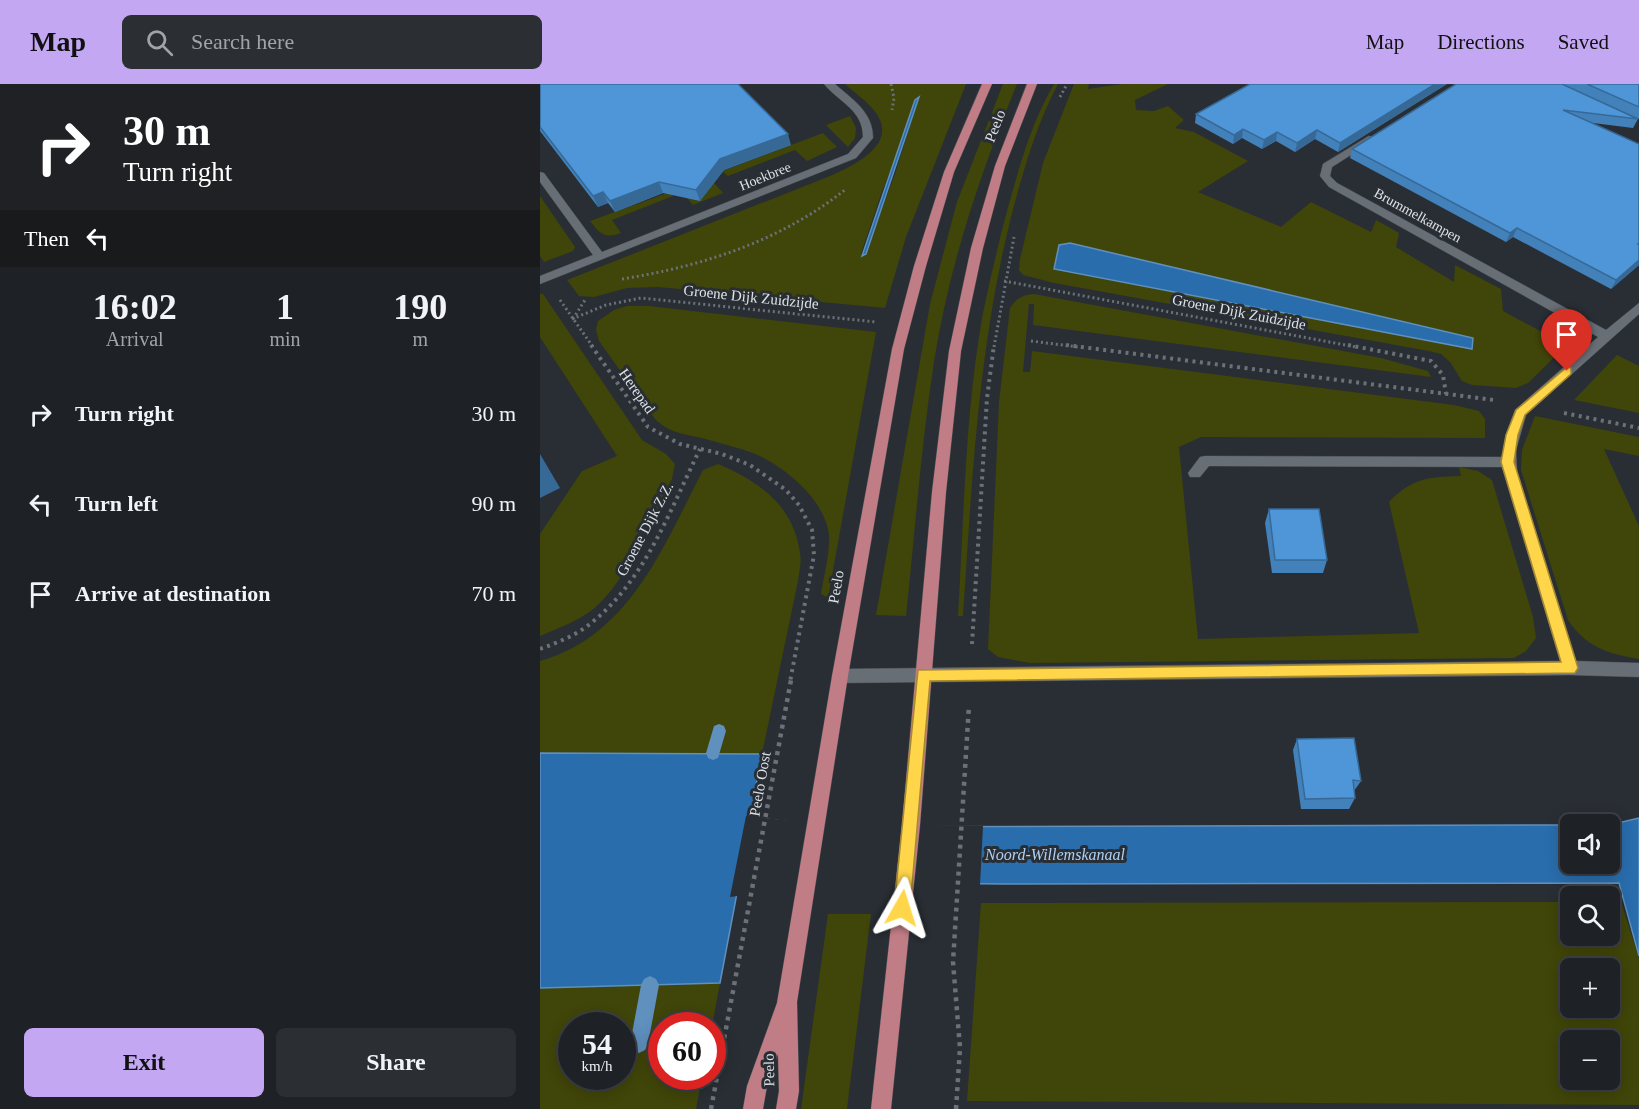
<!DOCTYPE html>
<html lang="en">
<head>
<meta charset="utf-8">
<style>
  :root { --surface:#1e2227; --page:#2b2f33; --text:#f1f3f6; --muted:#a1a4a7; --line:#3c3f44; --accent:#c3a7f2 }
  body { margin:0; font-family:"Times New Roman",serif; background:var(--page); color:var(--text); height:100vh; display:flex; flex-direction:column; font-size:22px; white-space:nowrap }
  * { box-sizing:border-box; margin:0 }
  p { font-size:20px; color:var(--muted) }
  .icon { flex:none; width:33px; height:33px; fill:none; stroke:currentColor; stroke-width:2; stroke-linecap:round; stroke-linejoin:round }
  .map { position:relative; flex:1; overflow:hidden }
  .details { display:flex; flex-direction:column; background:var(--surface); width:540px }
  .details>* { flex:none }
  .banner { background:#202124; color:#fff; overflow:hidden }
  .buttons { position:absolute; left:1020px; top:730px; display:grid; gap:12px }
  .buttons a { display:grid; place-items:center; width:60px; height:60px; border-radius:9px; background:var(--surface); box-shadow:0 3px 15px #0003,0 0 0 2px var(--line); font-size:30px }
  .speed { position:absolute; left:18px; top:928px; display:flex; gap:12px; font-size:30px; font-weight:700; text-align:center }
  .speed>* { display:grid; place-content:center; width:78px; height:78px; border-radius:50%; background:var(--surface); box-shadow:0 3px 15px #0003,0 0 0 2px var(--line); line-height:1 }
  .speed small { font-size:15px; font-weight:400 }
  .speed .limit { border:9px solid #d22; background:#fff; color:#111 }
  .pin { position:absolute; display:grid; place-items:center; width:51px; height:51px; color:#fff; margin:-62px -26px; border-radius:50% 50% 50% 0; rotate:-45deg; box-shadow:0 0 6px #0007 }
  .pin .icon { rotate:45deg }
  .me { position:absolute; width:66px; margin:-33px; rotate:6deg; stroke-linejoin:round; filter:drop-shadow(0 0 4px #0008) }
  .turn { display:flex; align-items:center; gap:21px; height:126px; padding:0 24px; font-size:27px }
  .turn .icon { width:78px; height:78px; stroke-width:2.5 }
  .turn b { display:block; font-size:42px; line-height:51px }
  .then { display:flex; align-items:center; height:57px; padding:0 24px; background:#0003; gap:12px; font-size:22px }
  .eta { display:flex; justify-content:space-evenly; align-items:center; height:102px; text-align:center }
  .eta b { font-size:36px; font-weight:700; line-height:42px }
  .button { display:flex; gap:12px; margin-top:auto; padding:12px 24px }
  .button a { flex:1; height:69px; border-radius:9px; background:var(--accent); color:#111; font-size:24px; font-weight:700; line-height:69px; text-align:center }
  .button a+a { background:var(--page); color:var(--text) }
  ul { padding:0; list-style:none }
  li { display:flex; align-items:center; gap:18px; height:90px; padding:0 24px }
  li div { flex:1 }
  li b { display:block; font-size:22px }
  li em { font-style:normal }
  header { display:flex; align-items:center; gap:36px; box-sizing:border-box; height:84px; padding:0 30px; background:var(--accent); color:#111 }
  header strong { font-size:28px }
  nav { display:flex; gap:33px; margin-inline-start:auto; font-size:21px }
  .search { width:420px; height:54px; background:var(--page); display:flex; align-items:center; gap:15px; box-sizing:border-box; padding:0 21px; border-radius:9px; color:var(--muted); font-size:22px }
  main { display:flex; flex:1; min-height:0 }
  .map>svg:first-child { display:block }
</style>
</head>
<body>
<header>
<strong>Map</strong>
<div class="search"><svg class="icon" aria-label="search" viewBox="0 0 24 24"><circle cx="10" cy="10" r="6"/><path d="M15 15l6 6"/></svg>Search here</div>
<nav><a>Map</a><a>Directions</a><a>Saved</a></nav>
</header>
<main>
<section class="details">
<div class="banner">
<div class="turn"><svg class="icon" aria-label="right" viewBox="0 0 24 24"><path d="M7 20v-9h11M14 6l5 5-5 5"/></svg><div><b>30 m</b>Turn right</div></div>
<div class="then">Then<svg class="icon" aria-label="left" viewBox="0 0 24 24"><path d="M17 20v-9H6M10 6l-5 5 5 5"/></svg></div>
</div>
<div class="eta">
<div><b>16:02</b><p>Arrival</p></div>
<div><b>1</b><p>min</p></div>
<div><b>190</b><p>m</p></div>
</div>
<ul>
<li><svg class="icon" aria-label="right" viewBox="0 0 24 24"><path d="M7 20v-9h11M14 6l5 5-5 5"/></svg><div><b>Turn right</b></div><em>30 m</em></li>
<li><svg class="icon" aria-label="left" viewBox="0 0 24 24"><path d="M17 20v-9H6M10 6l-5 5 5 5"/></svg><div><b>Turn left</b></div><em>90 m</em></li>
<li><svg class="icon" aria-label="arrive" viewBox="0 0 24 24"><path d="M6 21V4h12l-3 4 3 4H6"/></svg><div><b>Arrive at destination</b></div><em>70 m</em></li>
</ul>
<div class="button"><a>Exit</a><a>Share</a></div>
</section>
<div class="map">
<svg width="1099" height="1025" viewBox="0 0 1099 1025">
  <rect width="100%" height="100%" fill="#282e34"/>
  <path fill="#404509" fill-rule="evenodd" d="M305,0H426L366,153L345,224L118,203L87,204L54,213L39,212L27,196L290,92C312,82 359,61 336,29C328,18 315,9 305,0ZM379,13L355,90L324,172L321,170L340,113Z
    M463,0H477C440,90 409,182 394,278C381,362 375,448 366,532L336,531L390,220L417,118Z
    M514,0H518C496,41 483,88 471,133C438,265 432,397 423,532H418C424,431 425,328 443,229C450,195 458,161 467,127C479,84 491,39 514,0Z
    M534,0H549L548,5L582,0H628L595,16L596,26L614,27L628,22L644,36L635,44L654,48L708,77L658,108L741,143L771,118L831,148L836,136L859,149L856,163L914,198L915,181L961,205L963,227L1015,255L1019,237L1032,249L1034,254L988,299L976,304L932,301L922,297L910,278L901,270L889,267L514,199L483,191L479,186L480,175L503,79ZM530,159L933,254L932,264L519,161Z
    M310,32L316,44L315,54L308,63L286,41Z
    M283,49L297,63L267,77L255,66L188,92L183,88L166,95L160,117L174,99L183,109L153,121L143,109V102Z
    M133,107V112L72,136L81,149C65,155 60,150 50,137Z
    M0,112L35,163L33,167L4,178L0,172Z
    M0,210H3L102,356L126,370L135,380L132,395C111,434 92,487 60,519C44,535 21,543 0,552V450L42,387L77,372L0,253Z
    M494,210L841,274L888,287L891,293L493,241L494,220H489L483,288H490L492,267L914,321L939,327L945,335V354L661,353L639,363L658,555L879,549L849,418C872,394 888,393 921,392L919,383L938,387L952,396L993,533L996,554L986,567L974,574L490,579L458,573L448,565L459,318L470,224C477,214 482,211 494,210Z
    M87,222H109L336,248L288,514L281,510C284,491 290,470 289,451C285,417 250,388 222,373C206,365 186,361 169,356C146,349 133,352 115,335L59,257L56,246L58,237L74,226Z
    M1077,271L1099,282V329L1034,316Z
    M995,332L1099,353V372L1064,365L1099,442V575C1068,570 1046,563 1028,536L981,386L982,366Z
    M178,380C219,397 254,422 260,469C262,478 259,488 258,497L222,670L0,669V577C90,552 124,461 163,386Z
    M1030,818V852H1070V818H1081L1099,874V1021L427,1017L441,819ZM1030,885H1070V924H1030ZM1030,957H1070V996H1030Z
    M288,830H331L307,1025H261Z
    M180,899L172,942H122V993H162L156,1025H0V904ZM32,942H82V993H32Z"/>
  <path fill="#296dad" stroke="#5f90be" stroke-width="1.5" d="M379,13L326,170L322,172L375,16Z
    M530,159L933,254L932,265L514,185L519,161Z
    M0,669L222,670L210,733L290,743L1030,741V780H1070L1069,741L1099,734V872L1079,799L463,800L287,798L197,809L180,899L0,904Z"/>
  <path fill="#282e34" d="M206,732L290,741L443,742L440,801H287L190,813Z"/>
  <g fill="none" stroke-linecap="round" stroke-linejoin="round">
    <path fill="#5f90be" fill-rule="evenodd" d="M179,640L184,642L186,647L178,674L173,676L168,674L166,669L174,642Z
      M110,892L116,895L119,901L108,960L105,966L99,969L93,966L90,960L101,901L104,895Z"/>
    <defs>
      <path id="minor" d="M284,0H295C313,16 333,28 333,54L316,74L0,200V192L53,171L0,98V88L4,89L62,168L308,70L323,53C323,26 300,19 284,0Z
        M829,52L833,53V57L792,83L790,92L797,99L1066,246L1099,219V230L986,331L976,366L977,388L1036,577L1099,579V593L1030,591L300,599L294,597L292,592L294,587L300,585L1020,577L962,383L669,382L660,393H650L648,389L660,373L665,372L962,373L966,351L975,326L1058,253L789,103L780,92L783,80Z"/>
      <path id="major" d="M442,0H452L414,88L386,182L364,265L308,592L257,918L259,1007L256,1025H236L239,1007L238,970L227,1002L223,1025H203L207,1002L237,919L292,592L352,265L374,182L404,88Z
        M487,0H497L465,82L443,164L421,267L406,408L380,741L351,1025H331L362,741L392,408L409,267L431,164L455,82Z"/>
    </defs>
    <use href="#minor" stroke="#464b50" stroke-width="1"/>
    <use href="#major" stroke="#464b50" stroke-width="1"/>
    <path stroke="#6b7176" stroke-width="3" stroke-dasharray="2 3" stroke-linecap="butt" d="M351,0L354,14L352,26
      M520,13L527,0
      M82,195C163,182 241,157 306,105
      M464,197L816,263
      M20,216L53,263
      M32,235L66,221L101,214L336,238
      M33,235L45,216
      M491,257L538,263
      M454,263L474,153"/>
    <path stroke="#6b7176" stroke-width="4" stroke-dasharray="3 4.5" stroke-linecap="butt" d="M51,261L108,343L140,360L182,370L210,381L246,406L259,421L272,446L274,471L250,598
      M526,261L954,316
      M808,261L891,277L903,291L906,310
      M1024,329L1099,344
      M432,560L447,314L454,261
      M0,565C16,559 32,553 46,543C104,500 129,428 160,365"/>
    <path stroke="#6b7176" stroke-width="4.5" stroke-dasharray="4 5" stroke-linecap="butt" d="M171,1025L251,596
      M416,1025L420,964L413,878L429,621"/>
    <use href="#minor" fill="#686e75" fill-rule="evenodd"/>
    <use href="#major" fill="#c17d86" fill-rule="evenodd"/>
  </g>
  <path fill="#4381ba" d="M0,0L251,61L184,86L160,117L123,109L75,128L68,119L58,123L0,47Z
    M710,0H907L798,68L775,55L755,68L736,57L722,65L702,54L693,60L655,39L656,30Z
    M916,0L1098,35L1093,44L1053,39L1099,181L1071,205L973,153L966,158L810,74L812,65Z
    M1022,0H1099V35Z
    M729,425L787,476L783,489H732L725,439Z
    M757,655L821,697L814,707L815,714L809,725H761L753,666Z"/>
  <path fill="#376997" d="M895,0H907L798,68L800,59Z
    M703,45L702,54L693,60L694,51Z
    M777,46L775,55L755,68L757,59Z
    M737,48L736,57L722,65L724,56Z
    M248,50L251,61L184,86L160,117L156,106L180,75Z
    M119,98L123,109L75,128L70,117Z
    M63,108L68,119L58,123L53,112Z
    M977,144L973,153L966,158L970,149Z
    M1099,176V181L1071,205L1076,196Z
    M0,370L20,404L0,414Z"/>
  <path fill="#4e96d8" stroke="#376997" stroke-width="1.5" d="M0,0H198L248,50L180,75L156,106L119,98L70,117L63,108L53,112L0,43Z
    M710,0H895L800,59L777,46L757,59L737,48L724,56L703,45L694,51L656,30Z
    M916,0H1022L1098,35L1023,26L1099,60V159L1098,160H1099V176L1076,196L977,144L970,149L812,65Z
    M1047,0H1099V23Z
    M729,425H779L787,476H735Z
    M814,654L821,697L813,696L815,714L765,715L757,655Z"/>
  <path fill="#ffd54a" stroke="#a68a30" stroke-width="1.5" d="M1027,283L1031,284V290L985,331L978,351L974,378L1038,584L1035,589L390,597L370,824L368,830L362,832L356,830L354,824L378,586L1021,578L961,378L966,351L976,326Z"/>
  <g text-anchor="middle" stroke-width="6" stroke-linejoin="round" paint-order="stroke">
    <g font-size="14" fill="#dee2e6" stroke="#282e34">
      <text transform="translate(225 92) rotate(-22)" y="5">Hoekbree</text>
      <text transform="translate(878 131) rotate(29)" y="5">Brummelkampen</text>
    </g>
    <g font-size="15" fill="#dee2e6" stroke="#282e34">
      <text transform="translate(455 42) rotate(-69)" y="5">Peelo</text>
      <text transform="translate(211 213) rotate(6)" y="5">Groene Dijk Zuidzijde</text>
      <text transform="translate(699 228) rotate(11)" y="5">Groene Dijk Zuidzijde</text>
      <text transform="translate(97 307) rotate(55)" y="5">Herepad</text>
      <text transform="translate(105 445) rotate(-62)" y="5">Groene Dijk Z.Z.</text>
      <text transform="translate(296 503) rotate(-80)" y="5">Peelo</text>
      <text transform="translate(220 700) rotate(-80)" y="5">Peelo Oost</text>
      <text transform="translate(229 986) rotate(-91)" y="5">Peelo</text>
    </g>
    <g font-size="16" font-style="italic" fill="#afd0f3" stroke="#282e34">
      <text x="515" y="776">Noord-Willemskanaal</text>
    </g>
  </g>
</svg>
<div class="buttons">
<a><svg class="icon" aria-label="sound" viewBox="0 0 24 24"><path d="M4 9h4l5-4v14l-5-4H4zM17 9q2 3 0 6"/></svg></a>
<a><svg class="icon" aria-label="search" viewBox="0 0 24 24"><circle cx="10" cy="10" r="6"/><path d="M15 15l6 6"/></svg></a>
<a>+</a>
<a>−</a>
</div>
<div class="speed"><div>54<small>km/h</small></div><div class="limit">60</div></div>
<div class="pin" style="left:1027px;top:287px;background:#d93025"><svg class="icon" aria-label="arrive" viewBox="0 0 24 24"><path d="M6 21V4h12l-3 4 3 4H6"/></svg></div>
<svg class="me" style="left:362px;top:824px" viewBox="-20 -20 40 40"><path d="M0-17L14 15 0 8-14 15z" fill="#ffd54a" stroke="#fff" stroke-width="4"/></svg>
</div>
</main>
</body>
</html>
